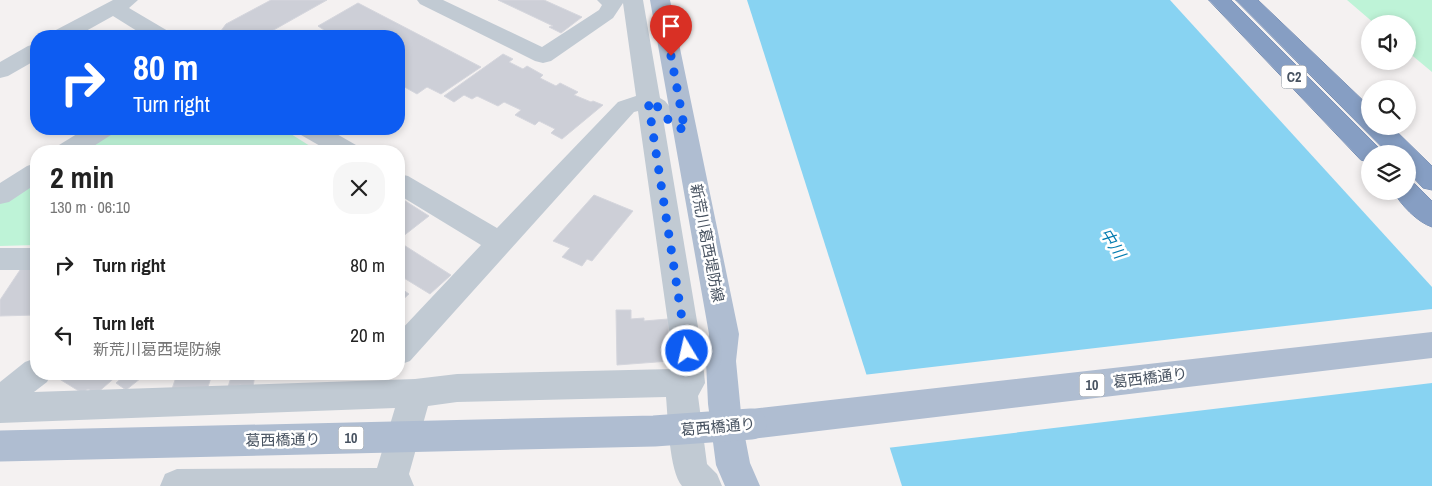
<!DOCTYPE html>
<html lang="en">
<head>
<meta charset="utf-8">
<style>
  :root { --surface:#fff; --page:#f6f6f6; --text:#222; --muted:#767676 }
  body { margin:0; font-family:"Archivo Narrow","Noto Sans JP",sans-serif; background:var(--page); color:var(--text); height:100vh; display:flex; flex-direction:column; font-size:19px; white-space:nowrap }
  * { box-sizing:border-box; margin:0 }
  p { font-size:16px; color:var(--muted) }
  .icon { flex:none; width:28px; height:28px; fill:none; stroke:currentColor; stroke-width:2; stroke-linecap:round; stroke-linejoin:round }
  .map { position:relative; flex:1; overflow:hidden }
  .drawer { position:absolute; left:30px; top:145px; width:375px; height:235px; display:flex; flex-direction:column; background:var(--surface); border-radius:20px; box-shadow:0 2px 8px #0003 }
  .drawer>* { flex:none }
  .banner { position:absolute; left:30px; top:30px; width:375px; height:105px; border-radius:20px; box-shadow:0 2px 8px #0003; background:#0d5cf2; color:#fff; overflow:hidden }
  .controls { position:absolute; left:1361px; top:15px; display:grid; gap:10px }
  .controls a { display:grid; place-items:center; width:55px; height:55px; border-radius:50%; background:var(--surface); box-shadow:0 2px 8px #0003; font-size:25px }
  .pin { position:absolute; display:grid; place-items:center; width:42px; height:42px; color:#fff; margin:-51px -21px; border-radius:50% 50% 50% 0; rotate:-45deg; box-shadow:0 0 5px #0007 }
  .pin .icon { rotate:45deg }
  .me { position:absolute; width:55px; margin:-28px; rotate:351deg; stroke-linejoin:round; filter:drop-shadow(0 0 4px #0008) }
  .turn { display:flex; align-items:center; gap:18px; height:105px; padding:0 20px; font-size:22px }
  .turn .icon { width:65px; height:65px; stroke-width:2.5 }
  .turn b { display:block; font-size:35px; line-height:42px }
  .round { display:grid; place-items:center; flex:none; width:52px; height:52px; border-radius:20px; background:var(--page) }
  .headline { display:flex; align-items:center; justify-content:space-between; height:85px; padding:0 20px }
  h1 { font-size:30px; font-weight:800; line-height:38px }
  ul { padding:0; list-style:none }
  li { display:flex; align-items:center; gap:15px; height:70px; padding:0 20px }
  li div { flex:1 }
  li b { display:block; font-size:19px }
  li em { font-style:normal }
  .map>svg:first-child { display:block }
</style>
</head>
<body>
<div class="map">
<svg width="1432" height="486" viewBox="0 0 1432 486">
  <rect width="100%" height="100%" fill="#f4f1f1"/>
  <path fill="#bef3d7" d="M1347,0H1432V72L1408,52V24H1375Z
    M112,129H283L310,146L303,151H78Z
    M36,178V245L0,246V202Z"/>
  <path fill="#88d3f2" d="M747,0H1170L1432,287V486H902Z"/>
  <path fill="#f4f1f1" d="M1432,309V383L887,448L863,375Z"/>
  <path fill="#cdcfd7" stroke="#d5d6dd" d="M271,0H327L263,36L218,35L226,24Z
    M498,0H544L582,17L561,33L549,27L553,26Z
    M358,3L481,67L441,94L427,87L417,94L401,85L399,86V36H312L324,30L318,26Z
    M503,54L513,59L509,62L523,69L527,66L543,75L540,78L556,86L560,83L578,92L574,95L591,102L593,101L603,105L562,139L551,133L555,129L539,121L535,125L515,115L521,110L504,102L498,106L477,96L472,99L464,95L454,102L444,96Z
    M594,195L633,211L592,261L587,259L582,266L562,257L570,248L553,241Z
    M399,197L429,216L402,237L399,235Z
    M399,242L451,275L430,294L399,275Z
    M22,267H36V315L0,316V300Z
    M399,287L409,294L399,303Z
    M616,310H631V319L644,318V321L668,319L670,361L617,365Z
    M55,374H119L96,394L88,389L82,393L53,375Z
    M126,374H146L126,390L116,383Z
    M177,374H212L208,387L172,389Z
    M232,374H255L253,387L239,389L241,385L228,387Z"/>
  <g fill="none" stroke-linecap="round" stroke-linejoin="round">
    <defs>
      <path id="highway" d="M1209,0H1231L1379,148L1382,154H1370V163L1361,160Z
        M1236,0H1258L1370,107V126H1391L1432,166V190L1423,188L1408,172V154H1389Z
        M1408,182L1415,184L1432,201V227C1417,222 1401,205 1393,191H1408Z"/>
    </defs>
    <use href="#highway" stroke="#7189ae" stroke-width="1"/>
    <path fill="#c1cad3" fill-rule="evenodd" d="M113,0H138L129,8L168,31L171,36H145L113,16L77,36H51L54,31Z
      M417,0H443L542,47L599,10L602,5L597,0H643L660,98L665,101L673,111L669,117L663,118L702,351L705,383L698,396L707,464L717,474L722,486H682C669,471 668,418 666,397L457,402L428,406L409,474L414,486H160L165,474L177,469L377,468L395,408L0,423V382L25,362L36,358V374H51L47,382L34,392L415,379L457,374L673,369L672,351L638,111L634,112L410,361L399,365V332L481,245L399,195V174L408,176L497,228L618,102L636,96L623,3L613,18L551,61L543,63L535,61L420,4Z
      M36,44V60L8,76L0,78V62L28,46Z
      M85,129H114L111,135L86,151H56L59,145Z
      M298,129H328L356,145L359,151H329L301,135Z
      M36,163V184L9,202L0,204V183L27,166Z
      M0,248H36V270H0Z"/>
    <path fill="#afbdd1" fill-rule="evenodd" d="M650,0H670L739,334L736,361L741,413L751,409L1432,332V358L751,439L745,437L750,463L760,486H725L716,465L708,404L706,361L709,334Z"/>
    <use href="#highway" fill="#869ec3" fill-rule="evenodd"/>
    <path stroke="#afbdd1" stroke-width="31" d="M0,446L654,431L751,424"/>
  </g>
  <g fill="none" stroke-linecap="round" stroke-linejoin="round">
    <path stroke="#0d5cf2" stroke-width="9" stroke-dasharray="0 16.2" d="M671,56L685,131L670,122L657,106L648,101L687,351"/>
  </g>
  <g text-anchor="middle" stroke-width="5" stroke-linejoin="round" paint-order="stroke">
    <g fill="#fff" stroke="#7e8690" stroke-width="1">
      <rect x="1281.5" y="65.5" width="25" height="23" rx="4"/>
      <rect x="1079.5" y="373.5" width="25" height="23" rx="4"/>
      <rect x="338.5" y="426.5" width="25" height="23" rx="4"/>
    </g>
    <g font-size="14" font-weight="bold" fill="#475260">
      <text x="1294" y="82">C2</text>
      <text x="1092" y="390">10</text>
      <text x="351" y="443">10</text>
    </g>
    <g font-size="15" fill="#475260" stroke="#fff">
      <text transform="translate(707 243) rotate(79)" y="5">新荒川葛西堤防線</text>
      <text transform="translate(1150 378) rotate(-7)" y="5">葛西橋通り</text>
      <text transform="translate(718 427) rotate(-5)" y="5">葛西橋通り</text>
      <text transform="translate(283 440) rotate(-1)" y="5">葛西橋通り</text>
    </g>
    <g font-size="16" font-style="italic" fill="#047cb0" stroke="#fff">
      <text transform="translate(1113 243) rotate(58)" y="6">中川</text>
    </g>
  </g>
</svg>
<div class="controls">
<a><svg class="icon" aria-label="sound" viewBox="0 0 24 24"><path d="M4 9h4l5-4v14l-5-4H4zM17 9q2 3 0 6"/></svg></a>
<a><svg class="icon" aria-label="search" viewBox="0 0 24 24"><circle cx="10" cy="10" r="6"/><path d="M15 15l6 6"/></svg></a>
<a><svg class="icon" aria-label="layers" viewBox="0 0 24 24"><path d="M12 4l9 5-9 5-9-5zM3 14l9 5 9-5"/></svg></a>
</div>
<div class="pin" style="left:671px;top:56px;background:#d93025"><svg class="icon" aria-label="arrive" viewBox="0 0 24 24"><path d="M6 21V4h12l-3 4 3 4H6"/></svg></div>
<svg class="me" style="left:687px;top:351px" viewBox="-20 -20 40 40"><circle r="17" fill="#0d5cf2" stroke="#fff" stroke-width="3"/><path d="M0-11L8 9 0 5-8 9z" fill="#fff"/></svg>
<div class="banner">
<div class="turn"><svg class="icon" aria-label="right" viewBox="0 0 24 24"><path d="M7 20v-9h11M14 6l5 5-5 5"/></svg><div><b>80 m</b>Turn right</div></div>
</div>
<section class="drawer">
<div class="headline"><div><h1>2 min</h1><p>130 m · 06:10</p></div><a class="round"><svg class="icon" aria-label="close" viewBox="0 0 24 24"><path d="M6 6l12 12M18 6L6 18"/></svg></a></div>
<ul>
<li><svg class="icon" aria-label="right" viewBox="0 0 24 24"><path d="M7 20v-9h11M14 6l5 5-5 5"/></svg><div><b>Turn right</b></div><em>80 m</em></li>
<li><svg class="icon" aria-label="left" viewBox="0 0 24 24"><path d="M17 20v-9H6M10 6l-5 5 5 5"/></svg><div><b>Turn left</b><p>新荒川葛西堤防線</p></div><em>20 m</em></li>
</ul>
</section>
</div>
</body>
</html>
